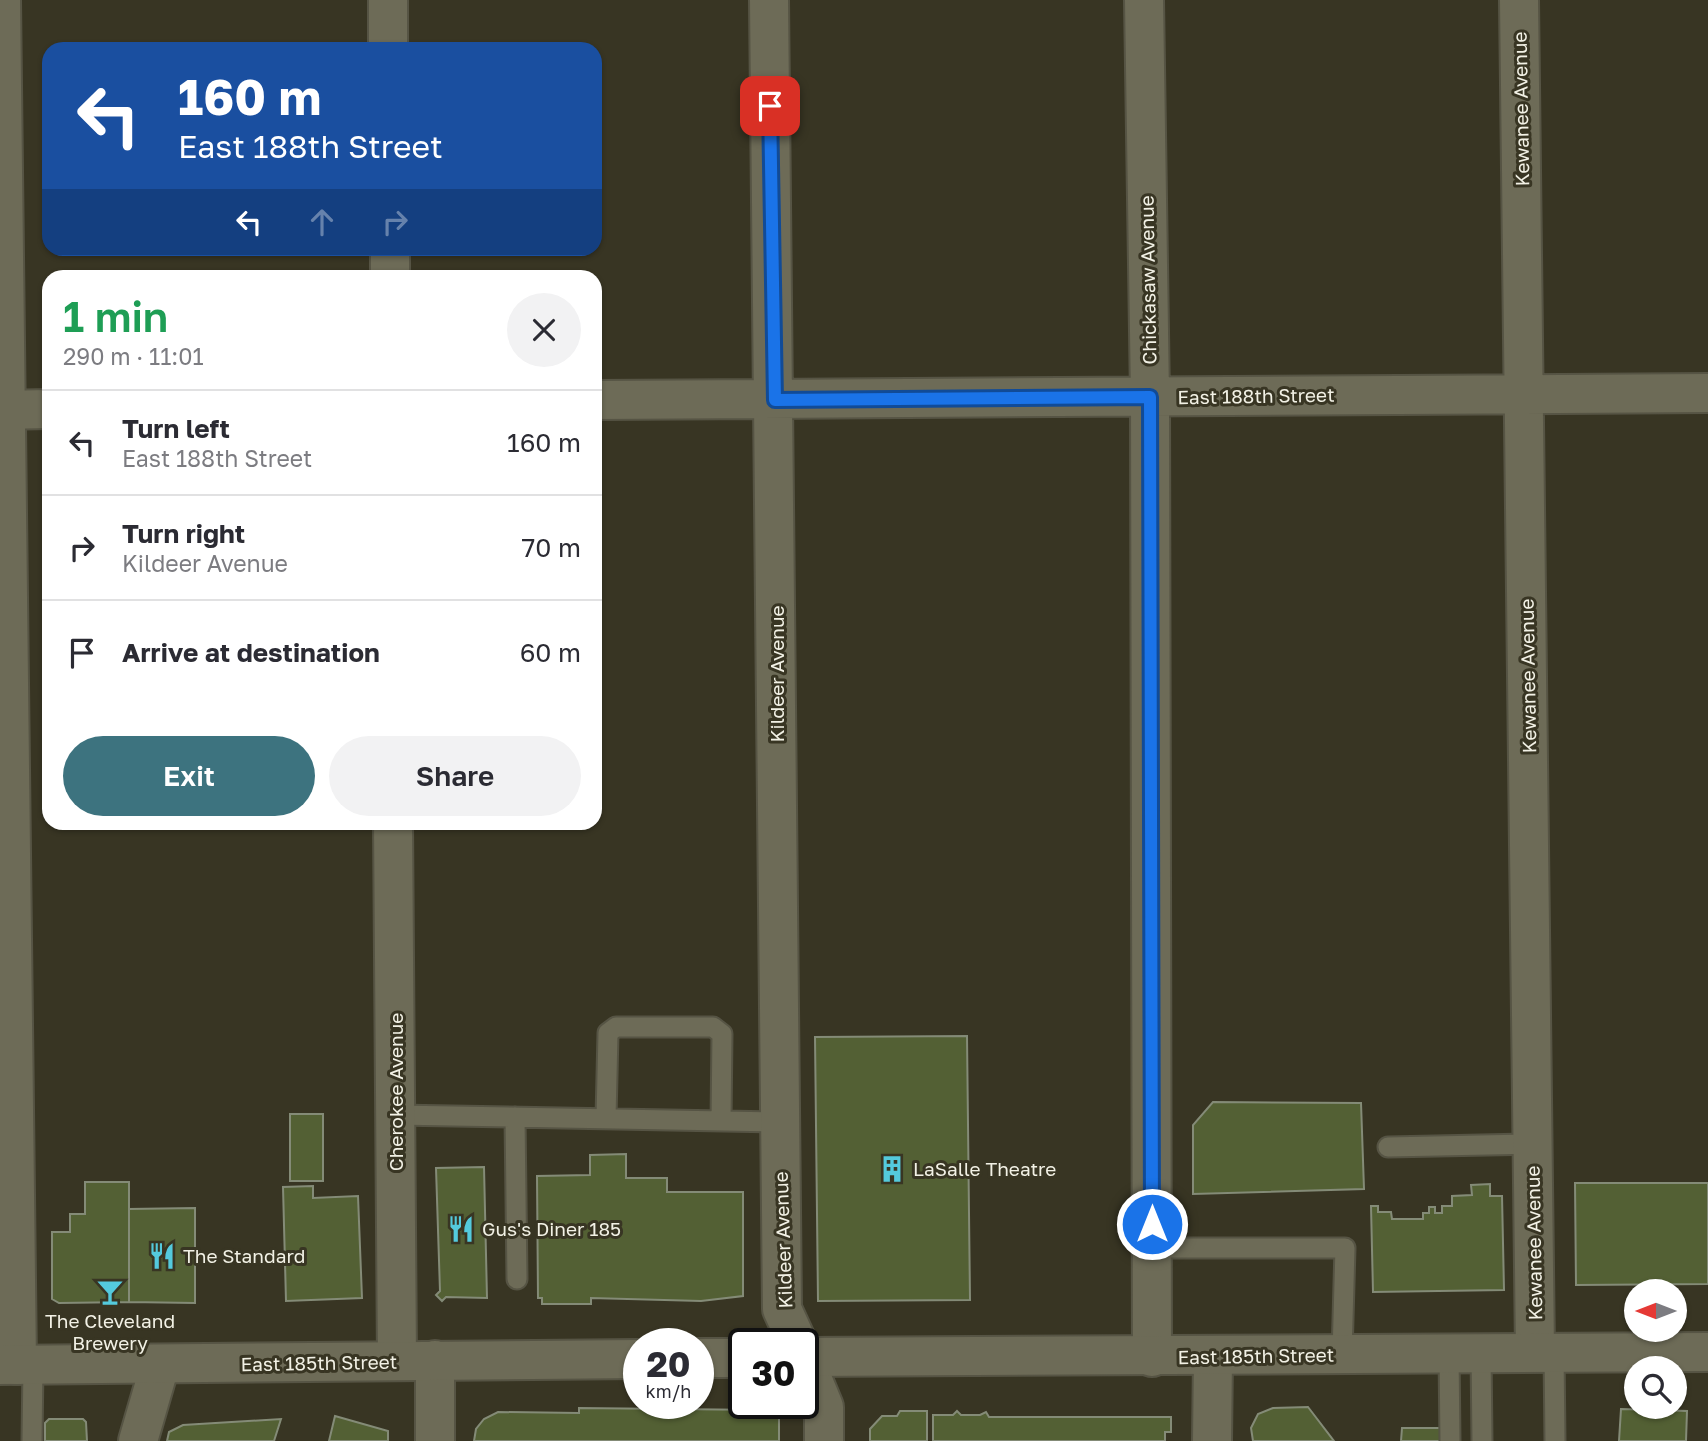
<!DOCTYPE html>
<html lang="en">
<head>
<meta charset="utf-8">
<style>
  :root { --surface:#fff; --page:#f2f2f3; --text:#2b2b33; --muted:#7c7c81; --line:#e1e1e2; --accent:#3d737f }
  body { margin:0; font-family:"Golos Text",sans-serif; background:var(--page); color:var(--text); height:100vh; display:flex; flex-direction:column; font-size:26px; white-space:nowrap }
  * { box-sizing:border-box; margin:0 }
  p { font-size:23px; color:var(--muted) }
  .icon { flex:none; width:38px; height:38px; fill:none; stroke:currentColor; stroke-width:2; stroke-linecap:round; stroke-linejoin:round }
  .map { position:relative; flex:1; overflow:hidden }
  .panel { position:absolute; left:42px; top:270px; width:560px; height:560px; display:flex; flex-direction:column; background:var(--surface); border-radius:21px; box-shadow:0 2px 5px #0004 }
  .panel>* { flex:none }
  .guide { position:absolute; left:42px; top:42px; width:560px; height:214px; border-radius:21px; box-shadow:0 2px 5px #0004; background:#1a4fa0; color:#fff; overflow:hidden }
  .needle { width:46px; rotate:270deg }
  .controls { position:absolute; left:1624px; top:1279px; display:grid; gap:14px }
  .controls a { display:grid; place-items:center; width:63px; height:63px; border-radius:50%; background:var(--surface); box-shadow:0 2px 5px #0004; font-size:35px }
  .speed { position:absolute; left:623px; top:1328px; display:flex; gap:14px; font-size:35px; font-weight:700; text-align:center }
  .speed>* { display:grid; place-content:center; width:91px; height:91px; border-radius:50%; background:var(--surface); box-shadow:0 2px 5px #0004; line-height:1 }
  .speed small { font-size:18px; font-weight:400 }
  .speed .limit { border:4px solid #111; border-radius:10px; background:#fff; color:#111 }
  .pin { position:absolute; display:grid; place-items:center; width:60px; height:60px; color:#fff; margin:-30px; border-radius:14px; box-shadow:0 4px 10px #0006 }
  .me { position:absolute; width:77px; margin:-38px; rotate:0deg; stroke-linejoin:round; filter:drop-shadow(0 0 5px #0008) }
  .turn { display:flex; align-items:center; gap:24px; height:147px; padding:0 21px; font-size:32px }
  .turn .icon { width:91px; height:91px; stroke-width:2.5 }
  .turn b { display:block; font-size:49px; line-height:60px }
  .lanes { display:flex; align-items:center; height:66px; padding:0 21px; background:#0003; justify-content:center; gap:35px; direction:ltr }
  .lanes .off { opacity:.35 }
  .round { display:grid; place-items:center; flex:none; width:74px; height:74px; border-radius:37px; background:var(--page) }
  .headline { display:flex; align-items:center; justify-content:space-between; height:119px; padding:0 21px }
  h1 { font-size:42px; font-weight:600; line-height:52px; color:#1e9e55 }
  .button { display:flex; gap:14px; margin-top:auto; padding:14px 21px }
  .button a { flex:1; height:80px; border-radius:42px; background:var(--accent); color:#fff; font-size:28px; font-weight:600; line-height:80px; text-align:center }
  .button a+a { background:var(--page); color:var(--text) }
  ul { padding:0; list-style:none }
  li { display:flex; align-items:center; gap:21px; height:105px; padding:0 21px; border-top:2px solid var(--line) }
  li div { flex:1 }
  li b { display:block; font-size:26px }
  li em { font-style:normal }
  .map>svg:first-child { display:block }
</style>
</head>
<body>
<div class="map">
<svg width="1708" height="1441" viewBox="0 0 1708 1441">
  <rect width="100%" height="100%" fill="#383523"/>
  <path fill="#536034" stroke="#848b77" stroke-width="2" d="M967,1036L970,1300L818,1301L815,1037Z
    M1213,1102L1361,1103L1364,1189L1193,1194V1125Z
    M290,1114H323V1181H290Z
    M626,1154V1178H667V1192H743V1296L701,1301L591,1298V1304H542V1298H538L537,1176L590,1175V1155Z
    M484,1167L487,1298L446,1297L442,1301L436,1295L440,1291L436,1168Z
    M85,1182H129V1302L59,1303L52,1299V1232H70V1214H85Z
    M1575,1183H1708V1284L1576,1285Z
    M1490,1184V1196H1502L1504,1290L1373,1292L1371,1206H1378V1212H1391L1392,1219H1423V1213H1429V1207H1435V1213H1442V1206H1452V1196L1472,1195L1471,1185Z
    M313,1186V1198L358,1196L362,1298L286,1301L283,1187Z
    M195,1208V1303L129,1302V1209Z
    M1308,1407L1334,1441H1253L1251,1428L1258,1414L1273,1408Z
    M579,1408L766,1410V1418H779V1441H474L476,1429L484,1419L498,1412L579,1413Z
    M1621,1409L1687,1411L1686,1441H1619Z
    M900,1411H927V1441H870V1429L882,1416H897Z
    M957,1411L961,1415H980L986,1412L989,1417H1171V1432H1165V1441H933V1415H953Z
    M335,1416L388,1431V1441H329Z
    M49,1419H83L86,1422L87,1441H45V1423Z
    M281,1419L274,1441H167L169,1432L183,1425Z
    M1402,1428H1444V1441H1401Z"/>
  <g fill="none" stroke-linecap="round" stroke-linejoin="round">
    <defs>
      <path id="service" d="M396,1115L780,1122
        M515,1117L517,1279
        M606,1118L608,1033L616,1027H713L722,1034L721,1121
        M1388,1147L1532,1144
        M1152,1248H1345L1342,1355
        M1481,1352L1482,1441
        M1554,1352L1555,1441
        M1449,1353L1450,1441
        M32,1441L33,1365"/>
      <path id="minor" d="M1,0L17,1365
        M388,0V49
        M769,0L782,1309L798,1344
        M1144,0L1150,397L1152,1357
        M1519,0L1535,1352
        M390,248V276
        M595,400L1708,393
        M0,410L49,409
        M393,822L397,1361
        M803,1356L824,1407V1441
        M435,1360V1441
        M138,1441L160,1365
        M1212,1441L1213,1357"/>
      <path id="tertiary" d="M803,1357L1708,1352
        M698,1358H744
        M0,1365L639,1359"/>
    </defs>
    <use href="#service" stroke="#565444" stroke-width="23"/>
    <use href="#minor" stroke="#565444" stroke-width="42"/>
    <use href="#tertiary" stroke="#565444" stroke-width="42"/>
    <use href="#service" stroke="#6d6b57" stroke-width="19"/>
    <use href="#minor" stroke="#6d6b57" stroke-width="38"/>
    <use href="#tertiary" stroke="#6d6b57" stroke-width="38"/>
  </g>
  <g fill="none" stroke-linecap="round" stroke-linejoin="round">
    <defs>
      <path id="route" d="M770,106L775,400L1150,397L1152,1224"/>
    </defs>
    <use href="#route" stroke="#114b97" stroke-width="18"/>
    <use href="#route" stroke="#1a73e8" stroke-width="12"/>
  </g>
  <defs>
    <symbol id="building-bare" viewBox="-9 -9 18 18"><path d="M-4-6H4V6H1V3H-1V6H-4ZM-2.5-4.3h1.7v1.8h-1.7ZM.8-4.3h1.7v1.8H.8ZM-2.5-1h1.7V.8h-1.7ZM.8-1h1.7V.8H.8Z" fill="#54cadd" stroke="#383523" stroke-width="2.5" paint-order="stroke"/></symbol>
    <symbol id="restaurant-bare" viewBox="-9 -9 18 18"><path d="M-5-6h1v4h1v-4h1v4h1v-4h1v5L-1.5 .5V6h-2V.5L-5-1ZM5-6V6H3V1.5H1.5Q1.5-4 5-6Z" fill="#54cadd" stroke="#383523" stroke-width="2.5" paint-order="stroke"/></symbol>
    <symbol id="bar-bare" viewBox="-9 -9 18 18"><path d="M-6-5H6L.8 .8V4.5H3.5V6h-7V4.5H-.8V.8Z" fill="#54cadd" stroke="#383523" stroke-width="2.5" paint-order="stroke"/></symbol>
  </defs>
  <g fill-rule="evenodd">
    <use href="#building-bare" x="873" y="1150" width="38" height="38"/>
    <use href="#restaurant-bare" x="442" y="1210" width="38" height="38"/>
    <use href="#restaurant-bare" x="143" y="1237" width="38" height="38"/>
    <use href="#bar-bare" x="91" y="1273" width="38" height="38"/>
  </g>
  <g text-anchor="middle" stroke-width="6" stroke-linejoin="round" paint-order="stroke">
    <g font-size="19" fill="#f2f1e5" stroke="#383523">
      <text transform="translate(1521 109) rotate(-91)" y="7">Kewanee Avenue</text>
      <text transform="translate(1148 280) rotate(-91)" y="7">Chickasaw Avenue</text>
      <text transform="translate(1256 396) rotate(-1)" y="7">East 188th Street</text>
      <text transform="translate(777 674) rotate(-90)" y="7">Kildeer Avenue</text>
      <text transform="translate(1528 676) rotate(-91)" y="7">Kewanee Avenue</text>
      <text transform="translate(396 1092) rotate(-90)" y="7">Cherokee Avenue</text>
      <text transform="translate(783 1240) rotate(-92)" y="7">Kildeer Avenue</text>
      <text transform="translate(1534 1243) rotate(-91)" y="7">Kewanee Avenue</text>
      <text transform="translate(1256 1356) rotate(-1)" y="7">East 185th Street</text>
      <text transform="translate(319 1363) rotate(-1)" y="7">East 185th Street</text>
    </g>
    <g font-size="19" fill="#f2f1e5" stroke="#383523" text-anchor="start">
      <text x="913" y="1176">LaSalle Theatre</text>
      <text x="482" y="1236">Gus's Diner 185</text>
      <text x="183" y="1263">The Standard</text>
      <text x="110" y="1328" text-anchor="middle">The Cleveland<tspan x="110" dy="22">Brewery</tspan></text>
    </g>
  </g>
</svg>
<div class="controls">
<a><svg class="needle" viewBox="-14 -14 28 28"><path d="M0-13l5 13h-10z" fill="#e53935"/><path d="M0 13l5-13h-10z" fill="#7c7c81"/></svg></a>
<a><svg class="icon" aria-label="search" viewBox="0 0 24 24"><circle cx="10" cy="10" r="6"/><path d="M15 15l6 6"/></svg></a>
</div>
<div class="speed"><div>20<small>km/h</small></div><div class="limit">30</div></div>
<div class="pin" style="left:770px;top:106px;background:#d93025"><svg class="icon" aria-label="arrive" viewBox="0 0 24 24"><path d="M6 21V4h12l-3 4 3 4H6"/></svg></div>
<svg class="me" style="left:1152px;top:1224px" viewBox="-20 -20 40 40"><circle r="17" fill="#1a73e8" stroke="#fff" stroke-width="3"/><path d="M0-11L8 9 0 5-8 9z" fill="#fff"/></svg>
<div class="guide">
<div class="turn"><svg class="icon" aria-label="left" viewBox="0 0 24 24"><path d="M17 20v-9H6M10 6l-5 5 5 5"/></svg><div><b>160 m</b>East 188th Street</div></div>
<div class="lanes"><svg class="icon" aria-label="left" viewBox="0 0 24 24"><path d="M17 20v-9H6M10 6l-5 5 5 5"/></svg><svg class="icon off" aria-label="ahead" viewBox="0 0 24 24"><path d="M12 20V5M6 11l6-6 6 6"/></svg><svg class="icon off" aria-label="right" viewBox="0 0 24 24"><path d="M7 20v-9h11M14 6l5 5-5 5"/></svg></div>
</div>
<section class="panel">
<div class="headline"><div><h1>1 min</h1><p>290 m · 11:01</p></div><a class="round"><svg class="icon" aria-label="close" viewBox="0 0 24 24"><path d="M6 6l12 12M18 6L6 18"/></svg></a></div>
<ul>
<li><svg class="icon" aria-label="left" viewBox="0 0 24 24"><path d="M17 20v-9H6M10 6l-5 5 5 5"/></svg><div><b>Turn left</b><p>East 188th Street</p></div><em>160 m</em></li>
<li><svg class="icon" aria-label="right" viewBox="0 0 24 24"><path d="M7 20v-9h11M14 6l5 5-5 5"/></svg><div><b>Turn right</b><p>Kildeer Avenue</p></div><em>70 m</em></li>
<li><svg class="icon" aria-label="arrive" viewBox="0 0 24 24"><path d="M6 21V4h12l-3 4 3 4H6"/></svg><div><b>Arrive at destination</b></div><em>60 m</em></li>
</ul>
<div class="button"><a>Exit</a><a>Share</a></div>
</section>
</div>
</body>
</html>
